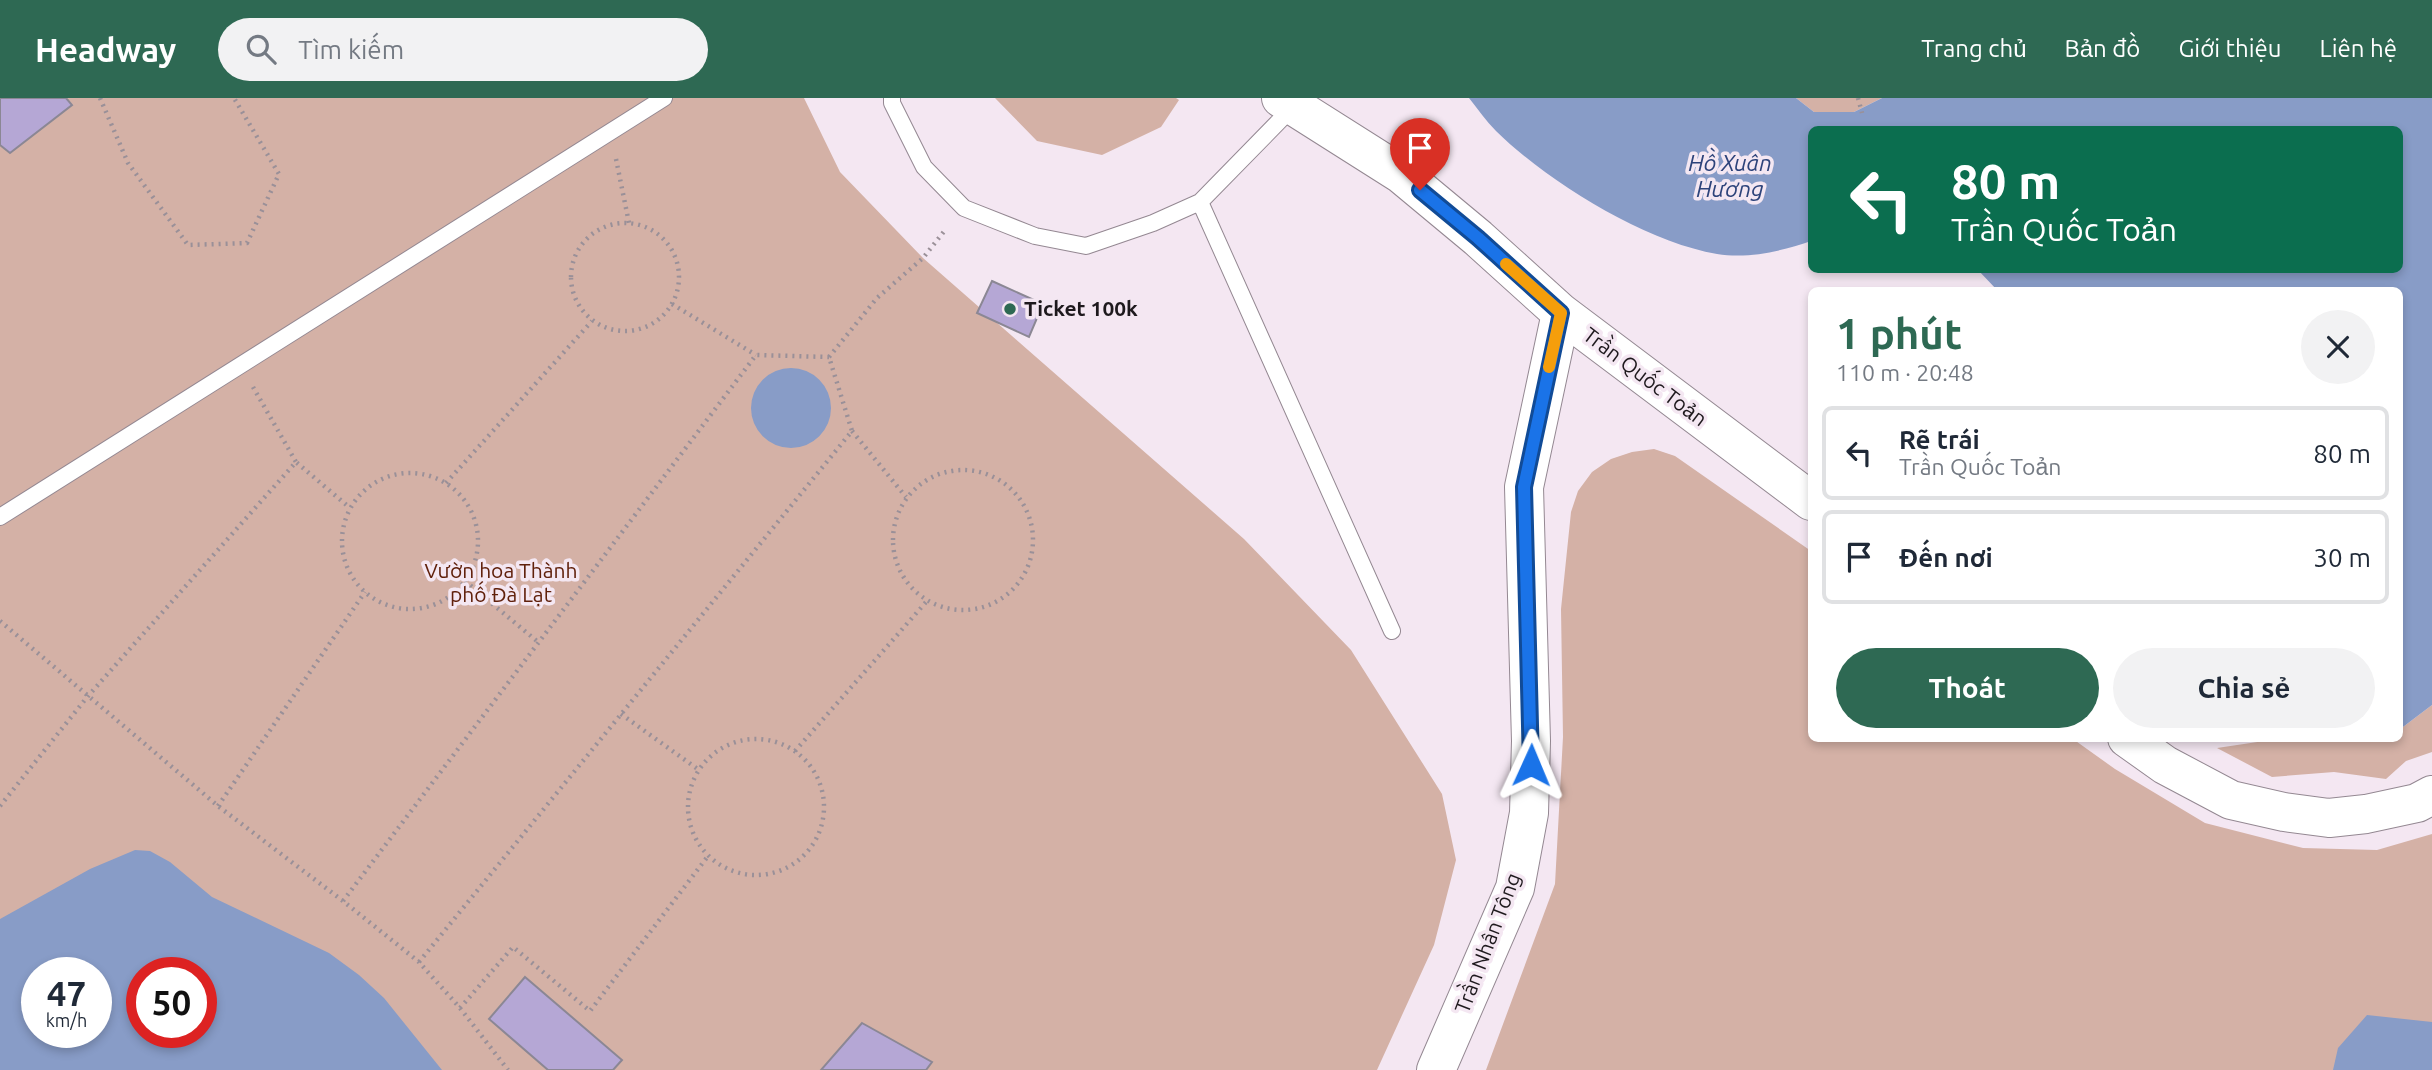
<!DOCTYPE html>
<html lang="vi">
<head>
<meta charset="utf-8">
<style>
  :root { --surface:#fff; --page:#f2f2f3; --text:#1f2937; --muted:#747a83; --line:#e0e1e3; --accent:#2e6953 }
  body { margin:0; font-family:Ubuntu,sans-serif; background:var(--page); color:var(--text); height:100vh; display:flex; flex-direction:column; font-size:26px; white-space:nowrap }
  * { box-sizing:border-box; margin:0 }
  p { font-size:23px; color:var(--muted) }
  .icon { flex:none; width:38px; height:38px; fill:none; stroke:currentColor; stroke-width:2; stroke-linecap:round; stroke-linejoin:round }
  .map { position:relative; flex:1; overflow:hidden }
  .drawer { position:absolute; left:1808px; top:189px; width:595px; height:455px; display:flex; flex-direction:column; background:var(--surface); border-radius:10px; box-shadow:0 4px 10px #0003 }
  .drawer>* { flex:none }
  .banner { position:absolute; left:1808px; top:28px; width:595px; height:147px; border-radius:10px; box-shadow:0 4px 10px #0003; background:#0b6e4f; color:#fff; overflow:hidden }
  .speed { position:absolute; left:21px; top:859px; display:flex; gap:14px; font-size:35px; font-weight:700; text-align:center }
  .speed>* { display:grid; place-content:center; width:91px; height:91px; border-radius:50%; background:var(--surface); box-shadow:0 4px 10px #0003; line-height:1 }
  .speed small { font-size:18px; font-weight:400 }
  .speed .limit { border:10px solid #d22; background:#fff; color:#111 }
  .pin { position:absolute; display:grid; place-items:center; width:60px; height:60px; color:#fff; margin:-72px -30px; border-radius:50% 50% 50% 0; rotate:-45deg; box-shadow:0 0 7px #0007 }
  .pin .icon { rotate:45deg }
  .me { position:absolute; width:77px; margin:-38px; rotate:1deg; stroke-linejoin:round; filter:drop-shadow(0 0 5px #0008) }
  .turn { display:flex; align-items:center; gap:24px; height:147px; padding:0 28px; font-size:32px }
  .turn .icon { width:91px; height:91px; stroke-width:2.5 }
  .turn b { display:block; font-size:49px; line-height:60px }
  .round { display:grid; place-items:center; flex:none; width:74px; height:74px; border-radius:37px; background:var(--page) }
  .overview { display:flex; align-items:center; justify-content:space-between; height:119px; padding:0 28px }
  h1 { font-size:42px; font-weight:700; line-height:52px; color:var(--accent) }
  .primary-button { display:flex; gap:14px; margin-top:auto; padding:14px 28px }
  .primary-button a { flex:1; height:80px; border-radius:42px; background:var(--accent); color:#fff; font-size:28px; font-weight:700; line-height:80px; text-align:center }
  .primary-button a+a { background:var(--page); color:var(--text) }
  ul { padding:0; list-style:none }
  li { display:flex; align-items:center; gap:21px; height:94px; margin:0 14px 10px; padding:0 14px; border:4px solid var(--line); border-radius:10px }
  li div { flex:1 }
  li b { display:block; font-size:26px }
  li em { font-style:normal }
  header { display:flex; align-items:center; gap:42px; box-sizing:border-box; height:98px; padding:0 35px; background:var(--accent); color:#fff }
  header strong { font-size:33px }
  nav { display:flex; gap:38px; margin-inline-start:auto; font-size:24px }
  .search { width:490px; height:63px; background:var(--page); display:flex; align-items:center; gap:18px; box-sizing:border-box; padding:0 24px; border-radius:38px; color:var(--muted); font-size:26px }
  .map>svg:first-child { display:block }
</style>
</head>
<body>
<header>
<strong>Headway</strong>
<div class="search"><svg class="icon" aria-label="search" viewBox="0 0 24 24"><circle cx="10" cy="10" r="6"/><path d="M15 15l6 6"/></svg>Tìm kiếm</div>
<nav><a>Trang chủ</a><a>Bản đồ</a><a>Giới thiệu</a><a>Liên hệ</a></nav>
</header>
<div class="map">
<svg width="2432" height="972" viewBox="0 0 2432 972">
  <rect width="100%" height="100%" fill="#f4e7f2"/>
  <path fill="#d4b1a6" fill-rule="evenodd" d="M0,0H804L840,74L923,160L1244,441L1351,552L1442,696L1456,762L1434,847L1377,972H0ZM37,875H96V934H37ZM142,875H201V934H142Z
    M995,0H1176L1179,2L1161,29L1102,57L1037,43Z
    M1796,0H1882L1854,14H1814Z
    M1654,351L1675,358L1811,453V640L2073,641L2115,671L2205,725L2303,750L2377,752L2432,736V972H1486L1555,786L1563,639L1561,511L1571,414L1578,393L1592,374L1611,361L1632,354Z
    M2432,607V654L2406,663L2386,681L2334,674L2272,679L2217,650L2284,640H2331L2357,644L2399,640V632Z"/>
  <path fill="#889cc7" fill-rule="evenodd" d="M1469,0H1796L1814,14H1854L1882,0H2432V607L2399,632V192H1997L1978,172H2399V32H1811V143C1782,153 1749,161 1717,156C1645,144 1548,84 1496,33C1486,23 1478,11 1469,0Z
    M751 310a40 40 0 1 1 80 0a40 40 0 1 1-80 0Z
    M135,752L150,753L170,764L212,799L329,855L359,877L384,900L442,972H0V821L90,771ZM96,875V934H37V875ZM201,875V934H142V875Z
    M2367,917L2432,924V972H2333L2338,950Z"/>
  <path fill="#b5a7d5" stroke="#8b8794" stroke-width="2" d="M0,0H66L72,7L10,55L0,47Z
    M992,183L1043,206L1029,239L977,215Z
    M525,879L622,962L613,972H548L489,921Z
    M862,925L932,964L926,972H821Z"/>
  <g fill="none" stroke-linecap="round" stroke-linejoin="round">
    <defs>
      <path id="service" d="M892,0V5L924,69L964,110L1035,138L1086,148L1153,125L1200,104L1294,8
        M1200,104L1392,533
        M0,419L664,0"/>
      <path id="secondary" d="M1281,0L1401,76L1478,140L1561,215L1811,403
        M2127,640L2165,667L2231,702L2284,714L2329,720L2366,716L2417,705L2432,697
        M1436,972L1515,790L1529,715L1531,643L1524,389L1561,215"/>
    </defs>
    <use href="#service" stroke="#948892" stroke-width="18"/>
    <use href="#secondary" stroke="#948892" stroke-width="40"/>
    <path stroke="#9a9098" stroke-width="4.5" stroke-dasharray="2 5" stroke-linecap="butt" d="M100,0L128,65L188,147L247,145L279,76L234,0
      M1858,0L1862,15
      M616,61L629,125
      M571 179a54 54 0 1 1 108 0a54 54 0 1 1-108 0Z
      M672,206L756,257
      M829,259L877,200L923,160L946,131
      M253,289L296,364
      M852,333L906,399
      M893 442a70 70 0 1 1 140 0a70 70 0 1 1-140 0Z
      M342 443a68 68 0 1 1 136 0a68 68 0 1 1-136 0Z
      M446,385L592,223
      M465,483L538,544
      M0,523L218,708L343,803L419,864L460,910L508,972
      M621,616L699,672
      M688 709a68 68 0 1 1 136 0a68 68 0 1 1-136 0Z
      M795,653L927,503
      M0,708L88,598L296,364L350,410
      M218,708L365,494
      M343,803L756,257L829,259
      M419,864L852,333L829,259
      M460,910L513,849L590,913L708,758"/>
    <use href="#service" stroke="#fff" stroke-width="16"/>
    <use href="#secondary" stroke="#fff" stroke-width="38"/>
  </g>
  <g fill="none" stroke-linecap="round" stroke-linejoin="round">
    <defs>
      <path id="route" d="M1420,92L1478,140L1561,215L1524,389L1531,667"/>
    </defs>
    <use href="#route" stroke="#114b97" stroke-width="18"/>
    <use href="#route" stroke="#1a73e8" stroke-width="12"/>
    <path stroke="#f59e0b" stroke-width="12" d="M1506,166L1561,215L1549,269"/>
  </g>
  <circle fill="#2e6953" stroke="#f4e7f2" stroke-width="2.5" cx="1010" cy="211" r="7"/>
  <g text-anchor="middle" stroke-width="7" stroke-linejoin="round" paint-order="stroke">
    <g font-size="21" font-weight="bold" fill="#1e191d" stroke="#f4e7f2" text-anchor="start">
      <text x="1024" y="218">Ticket 100k</text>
    </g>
    <g font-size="21" fill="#1e191d" stroke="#f4e7f2">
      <text transform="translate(1645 279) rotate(37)" y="7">Trần Quốc Toản</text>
      <text transform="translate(1488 845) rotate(-69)" y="7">Trần Nhân Tông</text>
    </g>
    <g font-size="21" fill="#60200b" stroke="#f4e7f2">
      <text x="501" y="480">Vườn hoa Thành<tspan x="501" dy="24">phố Đà Lạt</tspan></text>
    </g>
    <g font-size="23" font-style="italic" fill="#2d437a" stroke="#f4e7f2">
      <text x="1730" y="73">Hồ Xuân<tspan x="1730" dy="26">Hương</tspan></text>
    </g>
  </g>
</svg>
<div class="speed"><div>47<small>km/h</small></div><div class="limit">50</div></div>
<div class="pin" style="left:1420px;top:92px;background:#d93025"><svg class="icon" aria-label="arrive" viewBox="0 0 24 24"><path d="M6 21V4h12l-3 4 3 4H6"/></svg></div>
<svg class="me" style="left:1531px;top:667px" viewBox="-20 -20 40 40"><path d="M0-17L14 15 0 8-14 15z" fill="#1a73e8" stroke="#fff" stroke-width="4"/></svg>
<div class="banner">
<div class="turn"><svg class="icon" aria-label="left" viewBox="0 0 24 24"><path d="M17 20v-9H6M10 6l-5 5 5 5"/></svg><div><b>80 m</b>Trần Quốc Toản</div></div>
</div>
<section class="drawer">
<div class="overview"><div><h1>1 phút</h1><p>110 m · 20:48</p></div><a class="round"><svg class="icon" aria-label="close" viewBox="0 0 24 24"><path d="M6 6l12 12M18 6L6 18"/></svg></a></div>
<ul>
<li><svg class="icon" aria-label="left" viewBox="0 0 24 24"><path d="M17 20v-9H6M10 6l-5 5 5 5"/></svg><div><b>Rẽ trái</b><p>Trần Quốc Toản</p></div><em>80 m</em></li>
<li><svg class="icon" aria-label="arrive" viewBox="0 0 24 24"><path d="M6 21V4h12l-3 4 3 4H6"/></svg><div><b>Đến nơi</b></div><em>30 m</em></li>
</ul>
<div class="primary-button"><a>Thoát</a><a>Chia sẻ</a></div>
</section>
</div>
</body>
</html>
